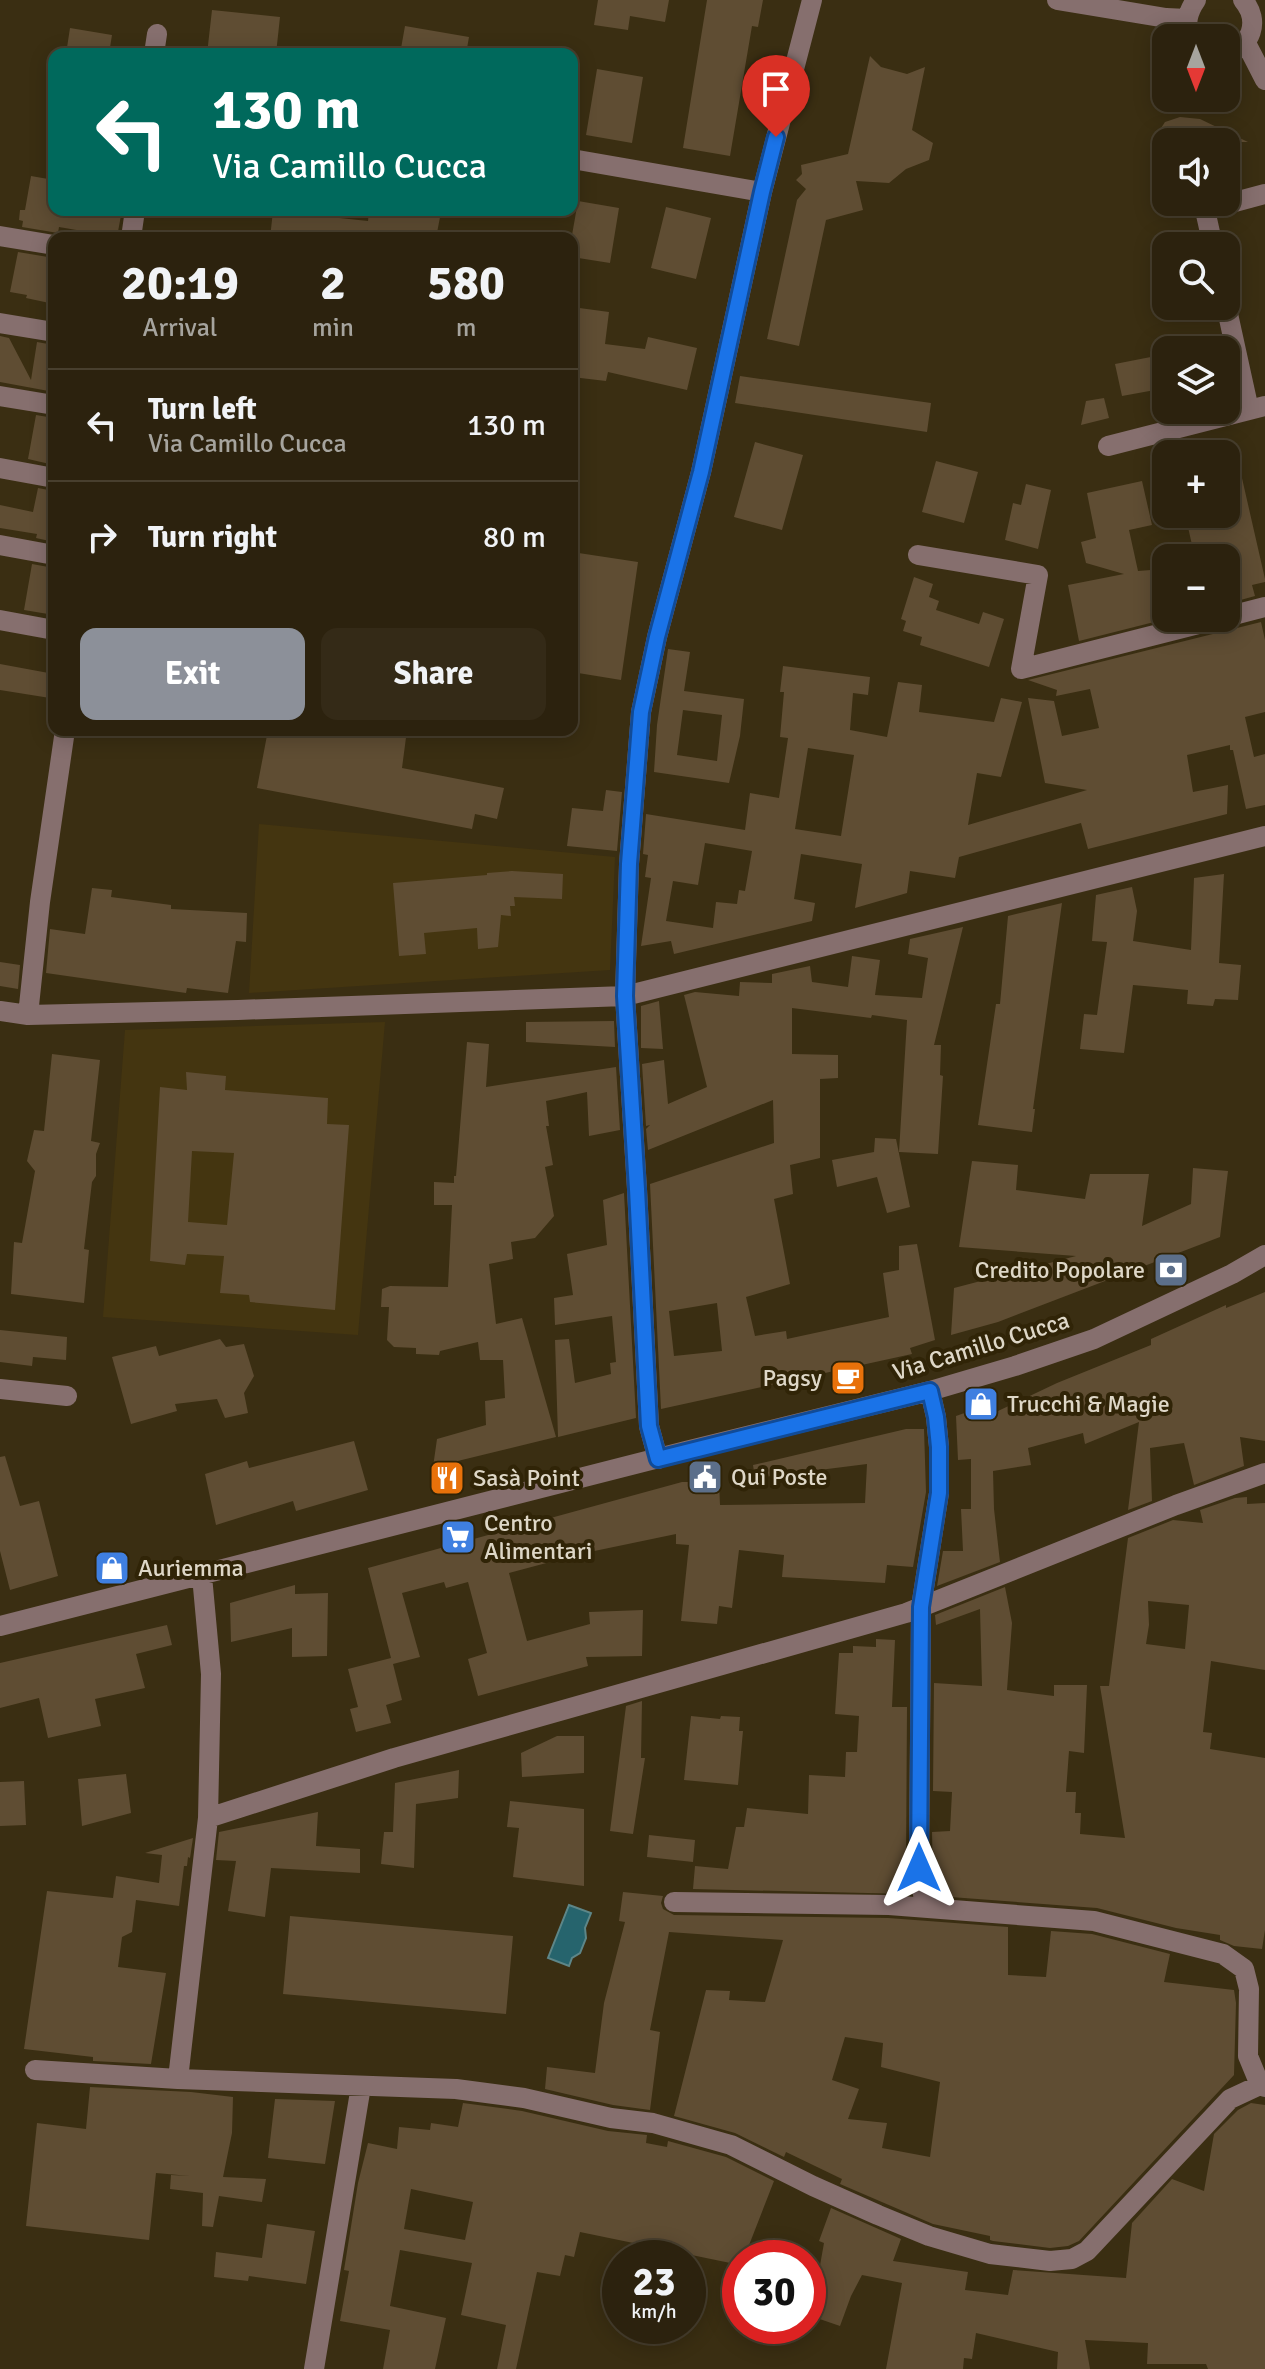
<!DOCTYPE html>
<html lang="en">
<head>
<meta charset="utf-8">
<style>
  :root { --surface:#2c220e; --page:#342a17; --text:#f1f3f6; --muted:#a6a49e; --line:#483f2e; --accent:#8c9099 }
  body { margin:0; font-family:Signika,sans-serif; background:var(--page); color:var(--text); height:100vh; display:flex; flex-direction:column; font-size:30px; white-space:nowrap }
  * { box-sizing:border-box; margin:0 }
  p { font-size:26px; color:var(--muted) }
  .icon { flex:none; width:44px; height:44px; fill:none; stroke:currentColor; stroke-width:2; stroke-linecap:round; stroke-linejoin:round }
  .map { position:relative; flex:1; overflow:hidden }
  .details { position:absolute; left:48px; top:232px; width:530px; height:504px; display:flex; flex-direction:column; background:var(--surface); border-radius:16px; box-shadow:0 4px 20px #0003,0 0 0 2px var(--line) }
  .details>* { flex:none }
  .banner { position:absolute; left:48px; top:48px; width:530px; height:168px; border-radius:16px; box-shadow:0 4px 20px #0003,0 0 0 2px var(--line); background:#00695c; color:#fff; overflow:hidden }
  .needle { width:52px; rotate:180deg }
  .buttons { position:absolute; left:1152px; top:24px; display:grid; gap:16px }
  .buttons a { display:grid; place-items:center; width:88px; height:88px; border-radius:16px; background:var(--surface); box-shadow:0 4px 20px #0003,0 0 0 2px var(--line); font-size:40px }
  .speed { position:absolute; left:602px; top:2240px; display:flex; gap:16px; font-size:40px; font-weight:700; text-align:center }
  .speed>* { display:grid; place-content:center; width:104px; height:104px; border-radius:50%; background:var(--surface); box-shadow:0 4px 20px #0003,0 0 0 2px var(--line); line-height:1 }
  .speed small { font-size:20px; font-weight:400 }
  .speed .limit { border:12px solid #d22; background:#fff; color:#111 }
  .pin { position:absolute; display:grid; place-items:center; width:68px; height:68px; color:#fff; margin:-82px -34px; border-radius:50% 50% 50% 0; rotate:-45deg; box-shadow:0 0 8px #0007 }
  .pin .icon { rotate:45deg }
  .me { position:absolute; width:88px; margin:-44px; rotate:0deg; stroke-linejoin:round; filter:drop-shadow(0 0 6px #0008) }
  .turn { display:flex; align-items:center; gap:28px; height:168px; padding:0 32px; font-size:36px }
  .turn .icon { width:104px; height:104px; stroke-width:2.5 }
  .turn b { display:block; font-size:56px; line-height:68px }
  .eta { display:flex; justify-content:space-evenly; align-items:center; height:136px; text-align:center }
  .eta b { font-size:48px; font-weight:800; line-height:56px }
  .button { display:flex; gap:16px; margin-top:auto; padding:16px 32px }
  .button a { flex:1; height:92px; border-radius:16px; background:var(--accent); color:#fff; font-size:32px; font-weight:800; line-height:92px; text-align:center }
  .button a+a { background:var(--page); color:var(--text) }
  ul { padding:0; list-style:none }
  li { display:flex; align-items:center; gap:24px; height:112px; padding:0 32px; border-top:2px solid var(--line) }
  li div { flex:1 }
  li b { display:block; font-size:30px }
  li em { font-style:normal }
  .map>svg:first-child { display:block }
</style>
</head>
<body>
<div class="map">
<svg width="1265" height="2369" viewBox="0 0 1265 2369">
  <rect width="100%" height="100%" fill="#3a2e12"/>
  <path fill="#443510" d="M259,824L615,857L610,970L249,993Z
    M385,1022L358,1335L103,1317L125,1030Z"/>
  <path fill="#26646d" stroke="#5d8688" stroke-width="2" d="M569,1905L591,1913L585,1928L586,1938L580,1953L572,1958L569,1966L548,1958Z"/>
  <path fill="#5f4d33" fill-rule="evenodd" d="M598,0H669L665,22L630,16L628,30L594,25Z
    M707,0H763L758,27L752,26L730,156L683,148Z
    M212,10L280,17L276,54H207Z
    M405,26L469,37L466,54H400Z
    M70,28L112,35L109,54H66Z
    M870,56L881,67L907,74L925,67L912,130L933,143L929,160L906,169L889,183L856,181L863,210L826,220L799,346L767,339L797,200L806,189L796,180L802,174L801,165L848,154Z
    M597,69L643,77L632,143L586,135Z
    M1180,117L1200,119L1248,142H1152L1165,122Z
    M31,176L54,180V210H122L117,237L59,227L58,233L22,227L23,221L19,220L20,210H25Z
    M578,201L619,208L610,263L572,257V235Z
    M666,207L711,218L696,279L651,268Z
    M369,210L441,212L436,238H270L273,211L368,221Z
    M18,252L54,258V304L26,298L27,295L10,292Z
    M572,307L609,312L605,344L645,349L648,337L697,348L687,390L608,372L606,381L572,377Z
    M0,336L9,338L31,380L37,342L54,345V392L0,382Z
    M1166,354V388L1122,396L1115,364Z
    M740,376L931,403L927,432L735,403Z
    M1104,398L1109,418L1081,425L1086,401Z
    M36,415L54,418V465L28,459Z
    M755,442L803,455L782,530L734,517Z
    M1234,443L1265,579V582L1252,585L1255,596L1237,601L1232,577L1226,578V558H1195L1185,514H1226V444Z
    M936,461L978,472L964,523L922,512Z
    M1142,481L1152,525L1129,530L1138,571L1151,570L1158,602L1166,600V619L1079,641L1068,585L1124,574L1086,563L1081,542L1096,538L1087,493Z
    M1026,484L1051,490L1038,549L1005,540L1013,503L1021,505Z
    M38,488L54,491V542L36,538L37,534L0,528V505L33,512Z
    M572,552L638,562L621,680L572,672V653L580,597L572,596Z
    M32,564L54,568V615L24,610Z
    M914,577L933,584L929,597L939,601L936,610L979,624L983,612L1004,619L989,667L920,645L922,637L903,631L906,621L901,619Z
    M1261,622L1265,640V712L1245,717L1254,757L1265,754V805L1246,809L1233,750H1230V745L1187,755L1193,792L1228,785L1227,814L1088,849L1081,823L959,857L955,878L910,871L907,893L855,908L862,864L801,854L794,899L815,903L812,921L674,954L671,941L641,946L651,878L645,877L648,855L643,854L646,814L745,830L750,793L779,798L788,738L780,737L784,692H780L783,666L870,677L868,695L853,693L850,730L887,737L898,682L922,685L919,712L994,722L1001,698L1022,702L1001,777L977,773L968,825L1087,790L1045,783L1028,698L1054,701L1062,736L1099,728L1090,689L1056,696L1057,690L1028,680ZM808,748L854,755L841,836L795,829ZM705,843L752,851L745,891L739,890L737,904L716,902L713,928L666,921L673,881L698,885Z
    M668,649L690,652L684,691L744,699L740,736L729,783L654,772L657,725ZM683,710L722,715L717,761L677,755Z
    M0,664L54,674L50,698L0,690Z
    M268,730H407L402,768L504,788L497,819L475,814L472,829L257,788Z
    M606,790L622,792L617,851L567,846L572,808L603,811Z
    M512,871L563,874L562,899L514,897L515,906H510L511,916L501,915L498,947L478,949L477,928L424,933L426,954L399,956L393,883L487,875V873Z
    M1224,874L1219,963L1241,965L1238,1000L1215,999L1213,1006L1187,1004L1188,990L1133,985L1124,1053L1080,1049L1084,1014L1097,1015L1107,942L1092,941L1096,895L1132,887L1137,911L1133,941L1191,950L1194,878Z
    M92,888L112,890L111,897L171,905V909L247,913L246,942L236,941L228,993L187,988L186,993L46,973L50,929L85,934Z
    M1062,903L1033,1109H1035L1032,1132L978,1125L996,1004H1000L1008,916Z
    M963,927L934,1045H941L940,1075L943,1076L938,1154L899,1152L907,1020L872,1015L871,1018L792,1008V1054L838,1055V1078L820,1079V1158L790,1165L793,1194L774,1199L790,1284L746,1297L755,1336L786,1331L787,1339L889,1317L883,1273L899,1270V1246L917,1244L935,1340L910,1348L912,1354L661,1409L650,1184L774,1143L773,1100L648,1150L646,1129L650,1125L646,1126L642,1064L664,1060L668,1104L707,1087L684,995L695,992L739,996L740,982L772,983V974L810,966L812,982L848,987L852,956L880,960L875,995L922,998L928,958L908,954L910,939ZM717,1303L722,1351L674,1356L669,1311Z
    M0,962L20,965L18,989L0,986Z
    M659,1001L663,1049L641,1048V1006Z
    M614,1021L615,1047L526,1042V1022Z
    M467,1042L489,1044L486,1087L616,1067L620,1130L589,1136L587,1092L546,1101L549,1126H546L553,1165L545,1167L554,1216L535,1238L511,1242L513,1259L489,1264L496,1324L522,1318L556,1437L433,1467L437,1439L486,1425L485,1401L505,1398L503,1360H480L478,1342L440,1351L439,1355L416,1354V1348L394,1347L387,1340L389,1307H381L382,1289L390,1286L448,1287L452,1205H434V1182L454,1183V1176H456Z
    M52,1054L100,1060L91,1141L100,1143L96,1154V1176L92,1182L84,1249L89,1250L84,1303L11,1294L14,1242L22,1243L35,1171L27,1161L34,1130L44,1131Z
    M186,1072L226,1076L225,1090L328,1098L327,1124L349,1125L335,1310L250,1302L249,1295L220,1293L224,1256L187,1254L185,1265L150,1261L160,1087L187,1090ZM192,1151L234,1153L227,1225L188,1222Z
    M875,1138L896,1139L910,1207L887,1213L877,1177L837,1187L832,1160L874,1152Z
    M972,1161L1018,1165L1016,1190L1085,1199L1090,1174H1149L1142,1226L1191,1204L1193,1168L1228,1171L1220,1237L998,1322L951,1335L954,1288L1076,1256L959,1247Z
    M624,1193L636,1418L558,1437L555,1340L569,1339L575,1383L611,1374L610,1363L616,1362L612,1316L555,1325L554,1298L573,1295L567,1254L607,1245L603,1200Z
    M1265,1292V1441L1240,1437L1244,1466L1194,1485L1184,1443L1150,1448L1152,1501L1128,1510L1139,1422L1085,1444L1083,1433L1028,1448L1031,1465L993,1471L994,1509L1000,1562L937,1586L943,1551H963L961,1509H971V1459L958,1460L956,1416L990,1404L998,1411L1057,1383L1151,1345V1339L1226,1305V1308Z
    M0,1330L67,1337L66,1360L33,1357L32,1366L0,1362Z
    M220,1339L226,1347L244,1344L254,1376L244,1393L248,1413L225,1418L217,1399L175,1404L177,1411L131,1424L112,1357L156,1346L159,1356Z
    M906,1429H924L926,1492L913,1567L887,1565L885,1583L782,1577L784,1555L739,1550L732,1608L719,1606L717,1624L681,1621L689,1545L676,1544V1534L580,1554L509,1573L527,1641L590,1624L589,1612L643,1610L642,1656L586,1657L588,1666L478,1696L468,1659L487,1653L468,1582L446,1588L444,1582L402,1593L420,1657L393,1664L402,1700L386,1705L391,1723L356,1732L350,1709L358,1707L348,1669L391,1658L368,1568L682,1482H719L720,1505L865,1503L867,1464L755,1478L753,1465Z
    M354,1441L368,1490L296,1511L293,1501L216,1525L205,1474L247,1461L249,1468Z
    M5,1456L20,1506L39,1501L58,1576L10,1590L0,1551V1457Z
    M1247,1497V1504L1265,1503V1670L1211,1661L1203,1732L1212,1733L1210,1749L1265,1758V1930L1262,1949L1234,1946L1220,1940V1935L1176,1928L1097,1908L937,1896L933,1882L932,1832L950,1831L952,1792L933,1791L934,1683L982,1686L980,1609L936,1625L935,1615L1005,1587L1012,1623L1007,1690L1054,1696V1685H1087L1084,1753L1069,1751L1066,1792H1076L1075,1813H1081L1080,1834L1125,1838L1100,1686H1109L1128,1538L1173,1520L1203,1523L1200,1510L1235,1498ZM1148,1601L1189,1605L1185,1649L1146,1644L1149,1625Z
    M295,1585V1594L328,1593L327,1656L292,1657V1628L231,1642L230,1603Z
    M167,1625L172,1645L136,1654L145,1688L95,1699L101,1726L48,1738L39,1698L0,1708V1663Z
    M876,1639L895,1640L892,1707H907L906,1868L909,1894L693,1889L695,1866L728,1869L736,1827H744L747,1808L808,1814L809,1775L845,1777L846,1752H857L859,1716L835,1714L839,1653H853V1646L876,1647Z
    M642,1701L641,1758H645L633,1834L610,1831L626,1706Z
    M691,1716L720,1719L721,1716L740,1717L739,1731H743L738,1785L684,1780Z
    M557,1736H584V1773L522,1777L521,1753Z
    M459,1770L458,1798L416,1804L414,1868L381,1864L384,1832H393L395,1783Z
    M126,1774L131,1813L82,1826L78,1779Z
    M24,1781L26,1825L0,1826V1782Z
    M510,1801L584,1809V1886L513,1877L519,1828L507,1827Z
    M318,1812L316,1846L360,1849V1873L271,1868L265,1917L228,1911L236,1861L216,1860L219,1832Z
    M649,1835L695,1840L693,1862L647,1857Z
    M193,1838L190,1858L188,1857L187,1866H184L179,1906L136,1900L132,1932L122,1937L118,1967L166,1973L151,2064L93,2061V2057L24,2049L47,1891L113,1898L116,1876L159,1883L162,1855L145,1853Z
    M623,1892L663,1896L661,1903L663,1909L674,1915L888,1918L1008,1927V1975L1046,1977L1051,1931L1092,1934L1170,1954L1164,1982L1234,1990L1236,2003L1234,2075L1079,2241L1068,2246L1050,2248L993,2241L990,2240V2236L933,2224L840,2184L842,2179L786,2152L784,2157L735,2133L674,2116L706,1990L730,1991L729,2000L765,2002L783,1940L669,1932L650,2030L660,2032L650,2110L613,2105L545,2089L547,2067L595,2073L604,2003L625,1922L619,1921ZM845,2037L883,2043L881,2067L940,2082L930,2157L882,2148L887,2123L848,2119L859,2089L832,2080Z
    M290,1916L513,1936L506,2014L283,1994Z
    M90,2087L191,2092L233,2097L232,2133L223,2177L266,2179L262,2202L219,2196L213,2227L202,2226L203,2193L170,2189L171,2175L190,2176L156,2173L149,2240L26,2226L37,2123L86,2129Z
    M275,2099L335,2101L325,2164L268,2158Z
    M463,2103L522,2111L608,2131L647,2135L646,2143L667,2147L668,2141L726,2157L774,2181L744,2258H740V2265L580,2232L574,2257L565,2255L560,2276L537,2272L516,2369H497L506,2325L461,2315L472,2263L400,2250L390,2306L446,2318L435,2369H383L390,2330L340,2321L349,2271L344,2270L358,2183L368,2143L397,2149L399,2127L430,2130L431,2123L458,2127ZM411,2189L473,2202L465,2240L404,2229Z
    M1251,2103L1265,2105V2369H1208L1206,2364H1147L1148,2343L1085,2340L1090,2369H1057L1058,2352L976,2333L972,2359L964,2358L963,2369H886L902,2283L862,2275L851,2296L840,2326L808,2315V2310L824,2272L819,2271L824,2243L819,2241L831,2208L901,2239L893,2261L968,2272L965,2290L1008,2295L1013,2270L1126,2278L1132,2223L1172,2179L1204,2191L1214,2134L1238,2110Z
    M267,2224L315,2231L306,2284L249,2276L248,2281L214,2277L216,2252L262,2258Z"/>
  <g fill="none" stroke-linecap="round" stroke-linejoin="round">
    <path stroke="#866f6e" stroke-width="20" d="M1057,0L1166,18L1187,19
      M1190,38C1185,24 1187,13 1196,0
      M1246,43L1265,80
      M154,54L157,34
      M1226,55C1251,47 1261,21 1243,0
      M572,159L762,192
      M0,236L54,245
      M131,238L135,210
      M1213,246L1205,210L1265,194
      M1226,305L1249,410
      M0,323L54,332
      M0,396L54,405
      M1108,446L1265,406
      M0,468L54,478
      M0,545L54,555
      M918,555L1038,575L1021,669L1222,618
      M1226,617L1265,607
      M0,620L54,630
      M0,1011L28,1015L238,1010L625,996L1265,836
      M28,1015L40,902L65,730
      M0,1389L67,1396
      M658,1459L649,1426L637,1189L625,996L629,864L641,712L657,637L701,472L762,192L812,0
      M0,1626L686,1451L930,1391L1015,1366L1094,1339L1232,1274L1265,1255
      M208,1818L394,1758L906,1613L1176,1505L1265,1473
      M674,1902L889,1905L1094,1921L1223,1954L1244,1969L1249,1989L1248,2056L1260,2085
      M927,1907L920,1884L919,1868L921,1607L939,1493V1447L936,1417L930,1391
      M35,2070L178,2079L456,2089L524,2098L611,2118L653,2123L731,2145L813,2186L878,2215L929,2236L990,2254L1050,2261L1072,2259L1087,2251L1230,2099L1260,2085L1265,2087
      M178,2079L208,1818L211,1674L202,1576
      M314,2369L361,2086"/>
  </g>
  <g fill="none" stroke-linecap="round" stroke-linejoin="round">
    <defs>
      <path id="route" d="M776,137L762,192L701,472L657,637L641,712L629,864L625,996L637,1189L649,1426L658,1459L930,1391L936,1417L939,1447V1493L921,1607L919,1868"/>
    </defs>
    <use href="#route" stroke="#114b97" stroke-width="20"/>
    <use href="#route" stroke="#1a73e8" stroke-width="14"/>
  </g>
  <defs>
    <symbol id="bank-square" viewBox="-11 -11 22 22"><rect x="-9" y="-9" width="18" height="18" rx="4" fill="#5c6f8a" stroke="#302407"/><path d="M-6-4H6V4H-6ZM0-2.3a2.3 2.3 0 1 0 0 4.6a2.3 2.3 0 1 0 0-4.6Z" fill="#fff"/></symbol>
    <symbol id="cafe-square" viewBox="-11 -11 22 22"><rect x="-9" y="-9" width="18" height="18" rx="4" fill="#e8710a" stroke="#302407"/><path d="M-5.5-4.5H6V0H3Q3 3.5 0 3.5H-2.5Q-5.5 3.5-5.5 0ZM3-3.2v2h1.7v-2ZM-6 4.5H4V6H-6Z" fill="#fff"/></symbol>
    <symbol id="shop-square" viewBox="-11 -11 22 22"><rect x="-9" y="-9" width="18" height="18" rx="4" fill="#3f7fe0" stroke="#302407"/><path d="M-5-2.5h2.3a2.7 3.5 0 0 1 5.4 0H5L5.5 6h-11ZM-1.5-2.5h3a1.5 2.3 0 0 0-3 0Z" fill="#fff"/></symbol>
    <symbol id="civic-square" viewBox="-11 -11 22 22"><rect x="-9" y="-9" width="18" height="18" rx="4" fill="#5c6f8a" stroke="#302407"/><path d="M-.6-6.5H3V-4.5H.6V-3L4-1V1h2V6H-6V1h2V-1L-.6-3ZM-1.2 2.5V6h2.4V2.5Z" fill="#fff"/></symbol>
    <symbol id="restaurant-square" viewBox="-11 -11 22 22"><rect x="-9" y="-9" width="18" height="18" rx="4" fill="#e8710a" stroke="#302407"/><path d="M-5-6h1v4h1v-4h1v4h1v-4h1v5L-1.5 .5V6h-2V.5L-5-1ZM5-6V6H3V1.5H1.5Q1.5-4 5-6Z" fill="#fff"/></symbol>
    <symbol id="supermarket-square" viewBox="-11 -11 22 22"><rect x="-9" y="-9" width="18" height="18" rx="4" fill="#3f7fe0" stroke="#302407"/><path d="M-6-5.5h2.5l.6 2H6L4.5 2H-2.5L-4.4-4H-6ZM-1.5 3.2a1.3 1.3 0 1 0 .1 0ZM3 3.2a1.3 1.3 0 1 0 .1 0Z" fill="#fff"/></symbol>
  </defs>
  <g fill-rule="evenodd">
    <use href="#bank-square" x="1151" y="1250" width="40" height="40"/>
    <use href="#cafe-square" x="828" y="1358" width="40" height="40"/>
    <use href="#shop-square" x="961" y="1384" width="40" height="40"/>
    <use href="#civic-square" x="685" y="1457" width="40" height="40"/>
    <use href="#restaurant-square" x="427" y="1458" width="40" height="40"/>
    <use href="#supermarket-square" x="438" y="1517" width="40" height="40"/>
    <use href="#shop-square" x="92" y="1548" width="40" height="40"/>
  </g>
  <g text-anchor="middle" stroke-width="8" stroke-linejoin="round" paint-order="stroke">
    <g font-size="24" fill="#ded7c7" stroke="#302407" text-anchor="start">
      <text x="1145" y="1278" text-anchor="end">Credito Popolare</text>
      <text x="822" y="1386" text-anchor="end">Pagsy</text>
      <text x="1007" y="1412">Trucchi &amp; Magie</text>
      <text x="731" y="1485">Qui Poste</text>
      <text x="473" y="1486">Sasà Point</text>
      <text x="484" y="1531">Centro<tspan x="484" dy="28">Alimentari</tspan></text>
      <text x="138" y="1576">Auriemma</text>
    </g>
    <g font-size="24" fill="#ded7c7" stroke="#302407">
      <text transform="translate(981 1346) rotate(-17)" y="8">Via Camillo Cucca</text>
    </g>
  </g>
</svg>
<div class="buttons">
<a><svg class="needle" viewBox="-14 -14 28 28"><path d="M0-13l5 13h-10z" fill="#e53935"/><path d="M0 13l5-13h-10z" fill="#a6a49e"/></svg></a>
<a><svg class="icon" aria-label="sound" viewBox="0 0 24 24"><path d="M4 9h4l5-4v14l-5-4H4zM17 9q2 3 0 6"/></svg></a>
<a><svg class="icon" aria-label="search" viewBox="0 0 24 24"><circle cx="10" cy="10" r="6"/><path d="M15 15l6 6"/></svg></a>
<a><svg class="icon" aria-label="layers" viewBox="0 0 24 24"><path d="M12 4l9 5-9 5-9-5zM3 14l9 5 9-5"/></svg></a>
<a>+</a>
<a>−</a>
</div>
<div class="speed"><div>23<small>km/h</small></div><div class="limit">30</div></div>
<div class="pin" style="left:776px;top:137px;background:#d93025"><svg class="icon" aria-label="arrive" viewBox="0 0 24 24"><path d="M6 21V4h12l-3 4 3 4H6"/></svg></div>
<svg class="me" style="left:919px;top:1868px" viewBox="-20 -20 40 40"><path d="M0-17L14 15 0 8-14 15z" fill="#1a73e8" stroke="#fff" stroke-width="4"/></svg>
<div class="banner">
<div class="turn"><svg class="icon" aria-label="left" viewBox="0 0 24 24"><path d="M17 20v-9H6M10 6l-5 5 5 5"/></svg><div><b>130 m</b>Via Camillo Cucca</div></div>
</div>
<section class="details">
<div class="eta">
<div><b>20:19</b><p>Arrival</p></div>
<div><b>2</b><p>min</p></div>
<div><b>580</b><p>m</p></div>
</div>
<ul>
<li><svg class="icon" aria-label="left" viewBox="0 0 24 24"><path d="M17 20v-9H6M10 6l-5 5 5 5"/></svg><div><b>Turn left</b><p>Via Camillo Cucca</p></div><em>130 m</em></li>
<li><svg class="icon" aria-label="right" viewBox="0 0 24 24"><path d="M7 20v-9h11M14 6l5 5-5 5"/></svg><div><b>Turn right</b></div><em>80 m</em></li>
</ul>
<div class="button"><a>Exit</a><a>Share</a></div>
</section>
</div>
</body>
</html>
